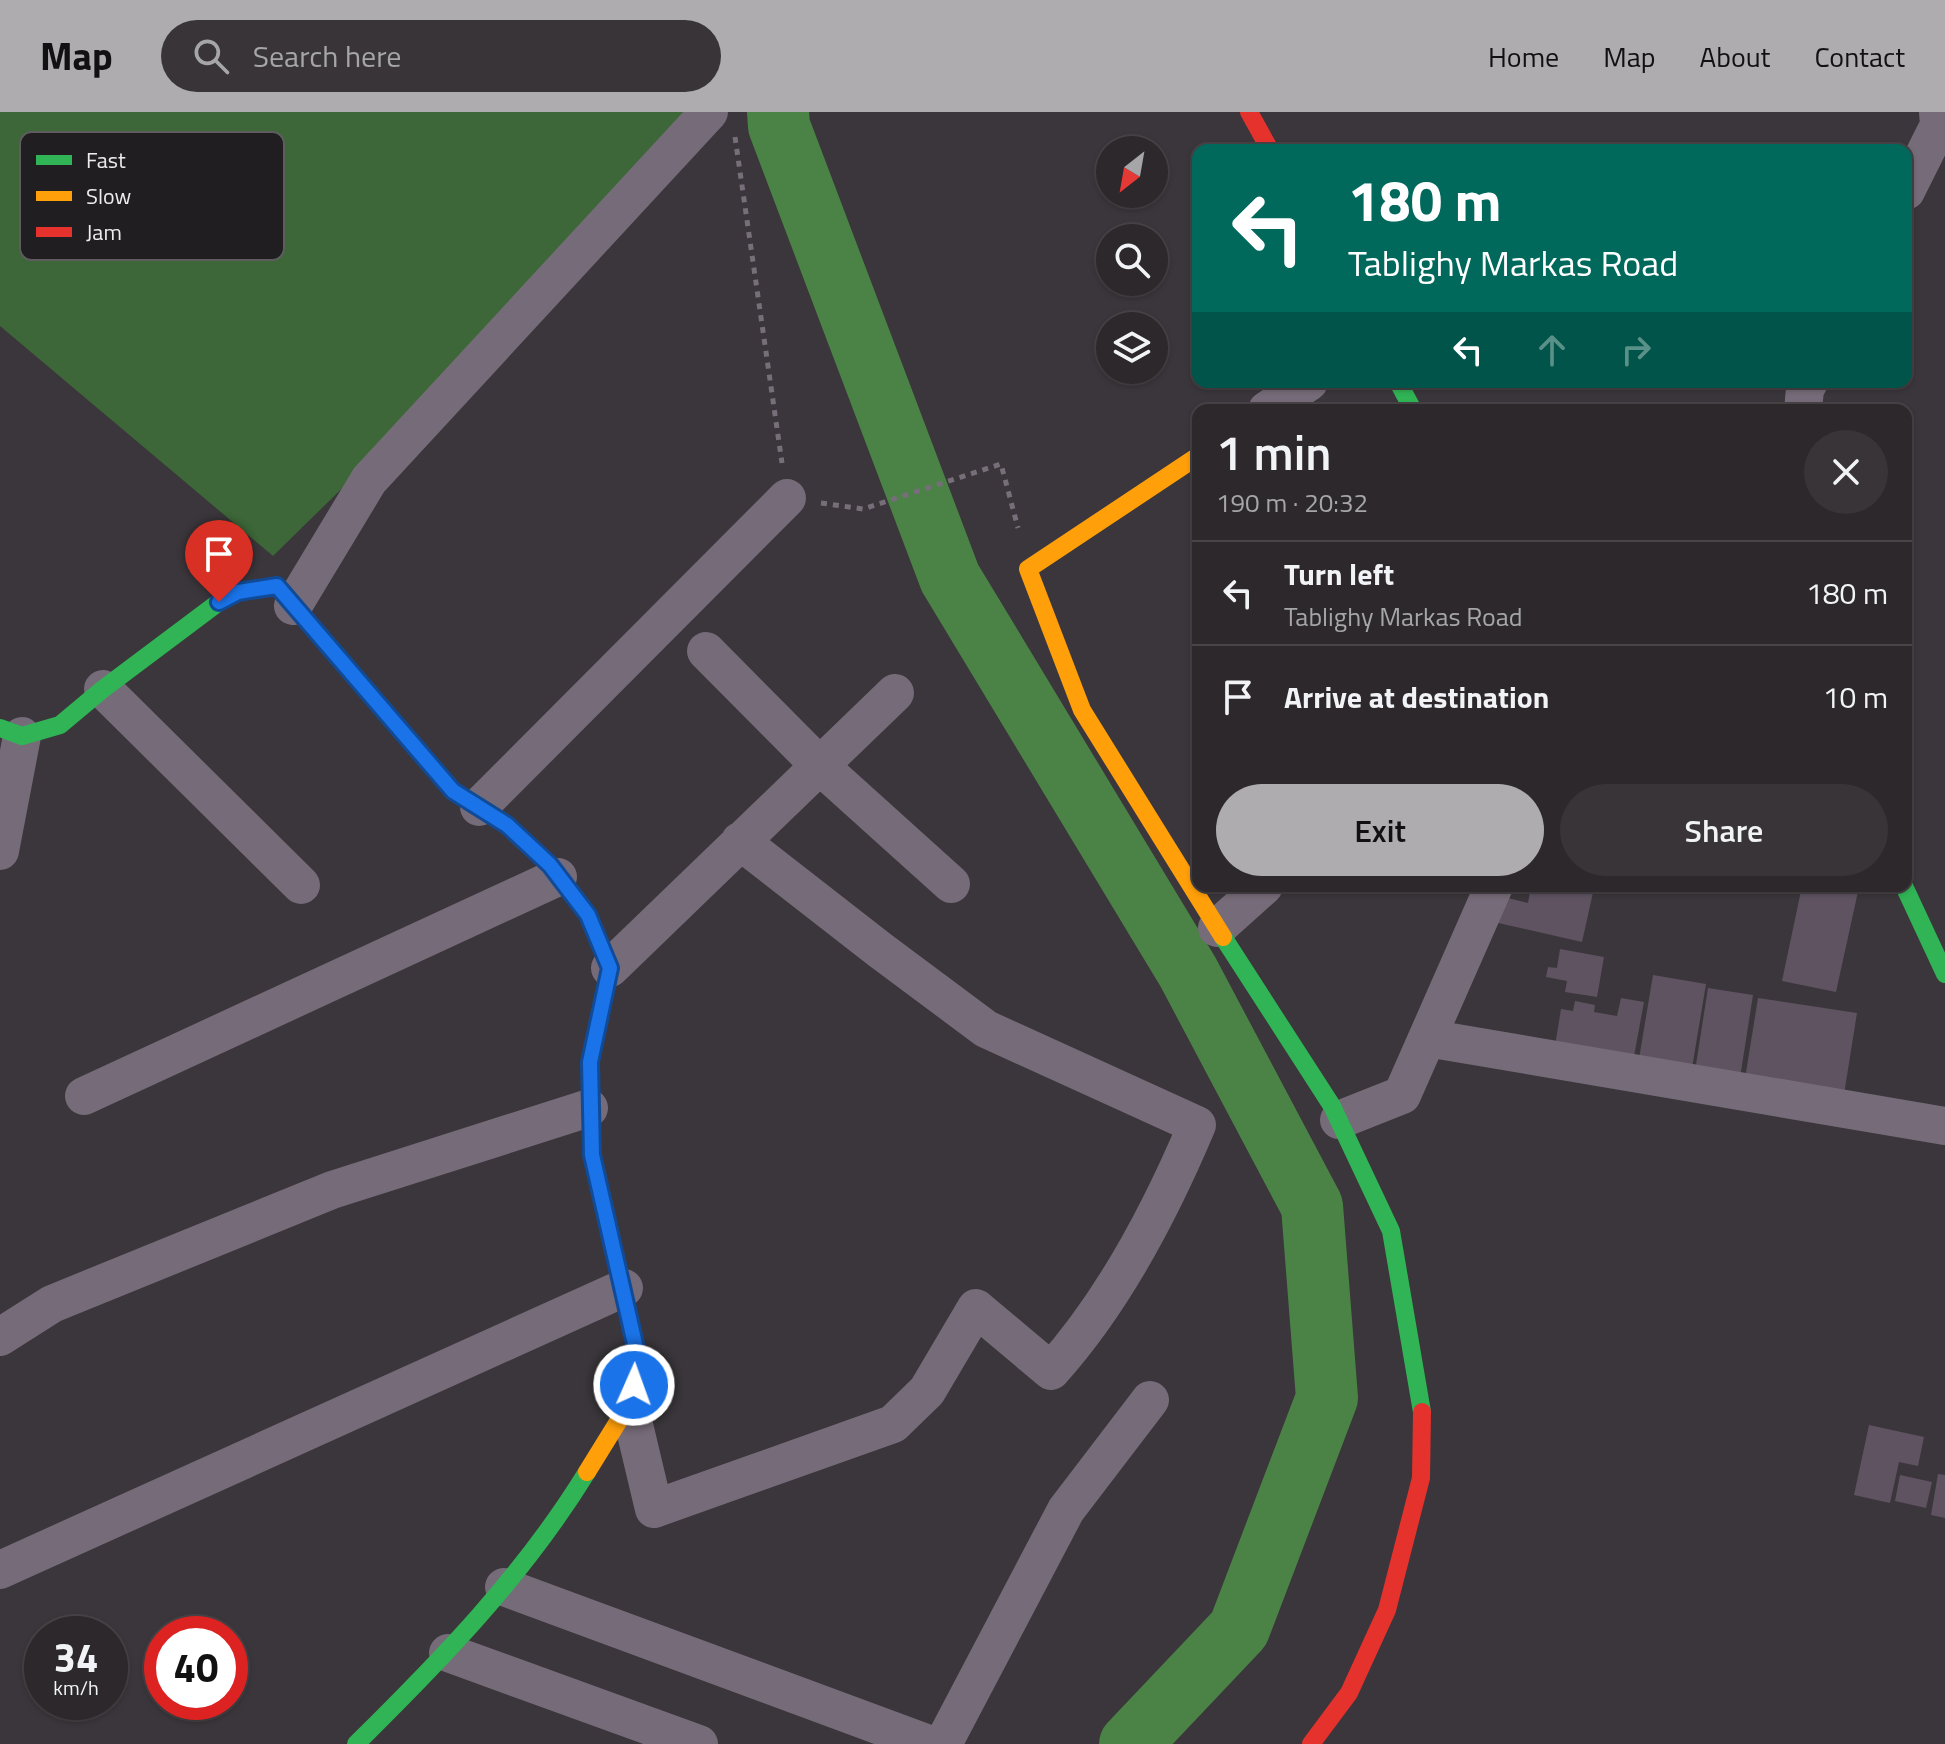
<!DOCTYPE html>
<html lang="en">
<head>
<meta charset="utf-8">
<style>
  :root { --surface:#2c282c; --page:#383438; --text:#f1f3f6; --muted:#a6a6a9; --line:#484448; --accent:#afacb0 }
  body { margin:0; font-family:"Titillium Web",sans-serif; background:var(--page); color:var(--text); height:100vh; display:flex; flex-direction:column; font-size:30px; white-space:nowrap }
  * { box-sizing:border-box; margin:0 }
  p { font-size:26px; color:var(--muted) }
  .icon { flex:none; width:44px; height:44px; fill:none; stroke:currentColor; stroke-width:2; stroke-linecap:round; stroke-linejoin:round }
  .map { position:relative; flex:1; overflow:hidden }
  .sheet { position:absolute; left:1192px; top:292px; width:720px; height:488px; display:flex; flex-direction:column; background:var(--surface); border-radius:16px; box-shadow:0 2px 6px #0004,0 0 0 2px var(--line) }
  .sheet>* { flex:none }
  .hud { position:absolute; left:1192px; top:32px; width:720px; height:244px; border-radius:16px; box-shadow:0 2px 6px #0004,0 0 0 2px var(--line); background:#00695c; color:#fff; overflow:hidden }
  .needle { width:52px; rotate:211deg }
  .controls { position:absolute; left:1096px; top:24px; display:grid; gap:16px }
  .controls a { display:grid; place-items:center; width:72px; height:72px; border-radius:50%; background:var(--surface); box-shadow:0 2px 6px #0004,0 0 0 2px var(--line); font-size:40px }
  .speed { position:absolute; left:24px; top:1504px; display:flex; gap:16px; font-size:40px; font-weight:700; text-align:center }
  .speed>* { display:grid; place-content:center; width:104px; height:104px; border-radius:50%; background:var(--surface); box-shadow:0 2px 6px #0004,0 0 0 2px var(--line); line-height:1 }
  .speed small { font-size:20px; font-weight:400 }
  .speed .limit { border:12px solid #d22; background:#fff; color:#111 }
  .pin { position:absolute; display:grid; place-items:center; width:68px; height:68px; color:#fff; margin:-82px -34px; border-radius:50% 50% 50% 0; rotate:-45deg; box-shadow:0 0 8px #0007 }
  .pin .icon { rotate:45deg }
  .me { position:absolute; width:88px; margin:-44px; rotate:2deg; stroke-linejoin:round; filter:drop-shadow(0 0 6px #0008) }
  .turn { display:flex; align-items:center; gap:28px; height:168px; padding:0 24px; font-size:36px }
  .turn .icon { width:104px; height:104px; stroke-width:2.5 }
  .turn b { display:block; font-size:56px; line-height:68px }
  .lanes { display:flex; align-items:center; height:76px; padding:0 24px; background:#0003; justify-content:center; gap:40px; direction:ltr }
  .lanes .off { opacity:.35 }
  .round { display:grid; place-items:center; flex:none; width:84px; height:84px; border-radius:42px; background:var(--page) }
  .head { display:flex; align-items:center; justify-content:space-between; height:136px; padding:0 24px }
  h1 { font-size:48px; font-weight:600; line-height:60px }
  .primary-button { display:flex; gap:16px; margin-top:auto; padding:16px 24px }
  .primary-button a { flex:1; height:92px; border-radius:48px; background:var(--accent); color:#111; font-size:32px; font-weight:600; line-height:92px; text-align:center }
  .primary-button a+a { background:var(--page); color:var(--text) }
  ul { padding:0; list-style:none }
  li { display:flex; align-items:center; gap:24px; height:104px; padding:0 24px; border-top:2px solid var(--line) }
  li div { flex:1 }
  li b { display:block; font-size:30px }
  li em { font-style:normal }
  header { display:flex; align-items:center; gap:48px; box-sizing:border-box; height:112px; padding:0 40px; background:var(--accent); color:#111 }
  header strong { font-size:38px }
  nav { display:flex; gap:44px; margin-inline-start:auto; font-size:28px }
  .search { width:560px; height:72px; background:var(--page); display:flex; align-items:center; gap:20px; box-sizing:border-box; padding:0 28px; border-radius:44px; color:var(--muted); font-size:30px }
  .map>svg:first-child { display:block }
</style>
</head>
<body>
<header>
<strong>Map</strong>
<div class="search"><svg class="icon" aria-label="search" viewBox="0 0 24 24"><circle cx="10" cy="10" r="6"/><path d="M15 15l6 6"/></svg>Search here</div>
<nav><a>Home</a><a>Map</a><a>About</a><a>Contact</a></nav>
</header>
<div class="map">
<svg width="1945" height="1632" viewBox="0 0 1945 1632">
  <rect width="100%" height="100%" fill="#3a363b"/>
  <path fill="#3d6738" d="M0,0H720L721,5L273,444L0,214Z"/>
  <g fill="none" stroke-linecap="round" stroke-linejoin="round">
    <path stroke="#4b8346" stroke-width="62" d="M778,0L779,14L950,466L1188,860L1312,1094L1327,1286L1239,1517L1130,1632"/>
  </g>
  <path fill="#5f5362" d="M1531,774L1594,776L1582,830L1485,808L1491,782L1528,791Z
    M1802,774L1859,775L1836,880L1782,869Z
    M1560,837L1604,845L1597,885L1565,880L1567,869L1546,865L1548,855L1557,856Z
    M1653,863L1706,872L1691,962L1638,953Z
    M1708,876L1753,883L1740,966L1695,959Z
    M1621,886L1644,890L1632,955L1554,940L1561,897L1573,899L1575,889L1595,893L1594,900L1617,904Z
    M1758,886L1857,901L1842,995L1743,979Z
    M1869,1313L1924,1325L1918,1354L1899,1350L1890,1391L1854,1383Z
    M1938,1362L1945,1363V1406L1931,1403Z
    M1900,1363L1932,1370L1926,1396L1895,1389Z"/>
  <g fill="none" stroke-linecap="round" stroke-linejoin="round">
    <path stroke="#766e78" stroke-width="5" stroke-dasharray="6 6" stroke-linecap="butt" d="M735,25L782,351
      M821,391L863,397L1001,352L1018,416"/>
    <path stroke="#766b78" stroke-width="38" d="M1906,79L1939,13L1938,0
      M1267,298L1309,270
      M1803,298L1805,277L1809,270
      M293,494L369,368L709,0
      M706,539L820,654L951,772
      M103,577L301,773
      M479,695L787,386
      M0,739L22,624
      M1217,816L1264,774
      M610,856L895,581
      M1427,926L1945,1014
      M84,984L558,765
      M1339,1008L1402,983L1494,774
      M0,1225L52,1192L332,1078L589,996
      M629,1292L654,1397L893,1312L927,1279L976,1196L1051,1259C1114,1189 1160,1101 1197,1013L986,917L880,838L740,729
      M0,1458L624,1176
      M504,1475L929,1632
      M448,1541L699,1632
      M943,1632L1066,1398L1150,1288"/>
    <path stroke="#30b455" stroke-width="18" d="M1398,270L1413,298
      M0,616L22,624L60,613L103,577L219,490L238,480L277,474L453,679L507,713L517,723
      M1904,774L1945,862
      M1223,825L1332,994L1391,1119L1422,1300
      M356,1632C442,1547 523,1464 587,1360"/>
    <path stroke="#ff9f0a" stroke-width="18" d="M1198,344L1028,457L1082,598L1223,825
      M517,723L550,753L588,803L610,856L590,950L592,1043L640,1254L629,1292L587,1360"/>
    <path stroke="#e5322d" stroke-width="18" d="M1249,0L1270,38
      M1311,1632L1349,1581L1387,1498L1421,1366L1422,1300"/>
  </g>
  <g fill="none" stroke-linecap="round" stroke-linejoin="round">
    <defs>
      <path id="route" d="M219,490L238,480L277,474L453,679L507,713L550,753L588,803L610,856L590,950L592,1043L640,1254L634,1273"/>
    </defs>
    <use href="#route" stroke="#114b97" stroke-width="20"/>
    <use href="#route" stroke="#1a73e8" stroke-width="14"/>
  </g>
  <rect x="20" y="20" width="264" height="128" rx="12" fill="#201e21" stroke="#5e5c5f" stroke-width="2"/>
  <rect x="36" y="43" width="36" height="10" fill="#30b455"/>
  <rect x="36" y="79" width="36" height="10" fill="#ff9f0a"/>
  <rect x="36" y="115" width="36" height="10" fill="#e5322d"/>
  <g font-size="22" fill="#eeebef">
    <text x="86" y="56">Fast</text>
    <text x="86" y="92">Slow</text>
    <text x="86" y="128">Jam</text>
  </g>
</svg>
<div class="controls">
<a><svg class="needle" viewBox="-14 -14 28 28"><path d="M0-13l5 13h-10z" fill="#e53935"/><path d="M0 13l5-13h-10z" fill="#a6a6a9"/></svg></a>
<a><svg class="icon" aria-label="search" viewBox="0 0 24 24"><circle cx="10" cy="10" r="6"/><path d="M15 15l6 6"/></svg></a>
<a><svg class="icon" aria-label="layers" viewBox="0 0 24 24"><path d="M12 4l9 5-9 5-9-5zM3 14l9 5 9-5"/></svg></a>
</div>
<div class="speed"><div>34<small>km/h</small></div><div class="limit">40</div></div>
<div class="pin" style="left:219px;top:490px;background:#d93025"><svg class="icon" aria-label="arrive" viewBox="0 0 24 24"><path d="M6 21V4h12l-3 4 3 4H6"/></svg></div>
<svg class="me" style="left:634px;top:1273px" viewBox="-20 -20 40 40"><circle r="17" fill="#1a73e8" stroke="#fff" stroke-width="3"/><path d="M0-11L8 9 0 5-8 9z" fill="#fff"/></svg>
<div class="hud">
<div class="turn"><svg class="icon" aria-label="left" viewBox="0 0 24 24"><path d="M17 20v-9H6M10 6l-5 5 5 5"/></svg><div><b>180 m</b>Tablighy Markas Road</div></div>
<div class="lanes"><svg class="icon" aria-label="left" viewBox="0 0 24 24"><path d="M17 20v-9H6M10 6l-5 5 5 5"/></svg><svg class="icon off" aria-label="ahead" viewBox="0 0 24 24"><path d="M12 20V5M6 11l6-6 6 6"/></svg><svg class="icon off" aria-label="right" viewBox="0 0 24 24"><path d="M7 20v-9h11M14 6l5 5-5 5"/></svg></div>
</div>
<section class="sheet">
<div class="head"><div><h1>1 min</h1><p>190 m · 20:32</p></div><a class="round"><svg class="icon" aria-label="close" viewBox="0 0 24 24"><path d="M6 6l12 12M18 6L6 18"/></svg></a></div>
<ul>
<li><svg class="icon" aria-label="left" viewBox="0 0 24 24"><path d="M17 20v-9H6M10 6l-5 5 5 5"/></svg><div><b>Turn left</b><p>Tablighy Markas Road</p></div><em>180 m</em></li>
<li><svg class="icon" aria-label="arrive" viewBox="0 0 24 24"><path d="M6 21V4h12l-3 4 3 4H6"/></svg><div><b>Arrive at destination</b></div><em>10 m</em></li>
</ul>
<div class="primary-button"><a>Exit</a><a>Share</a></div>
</section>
</div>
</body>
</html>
